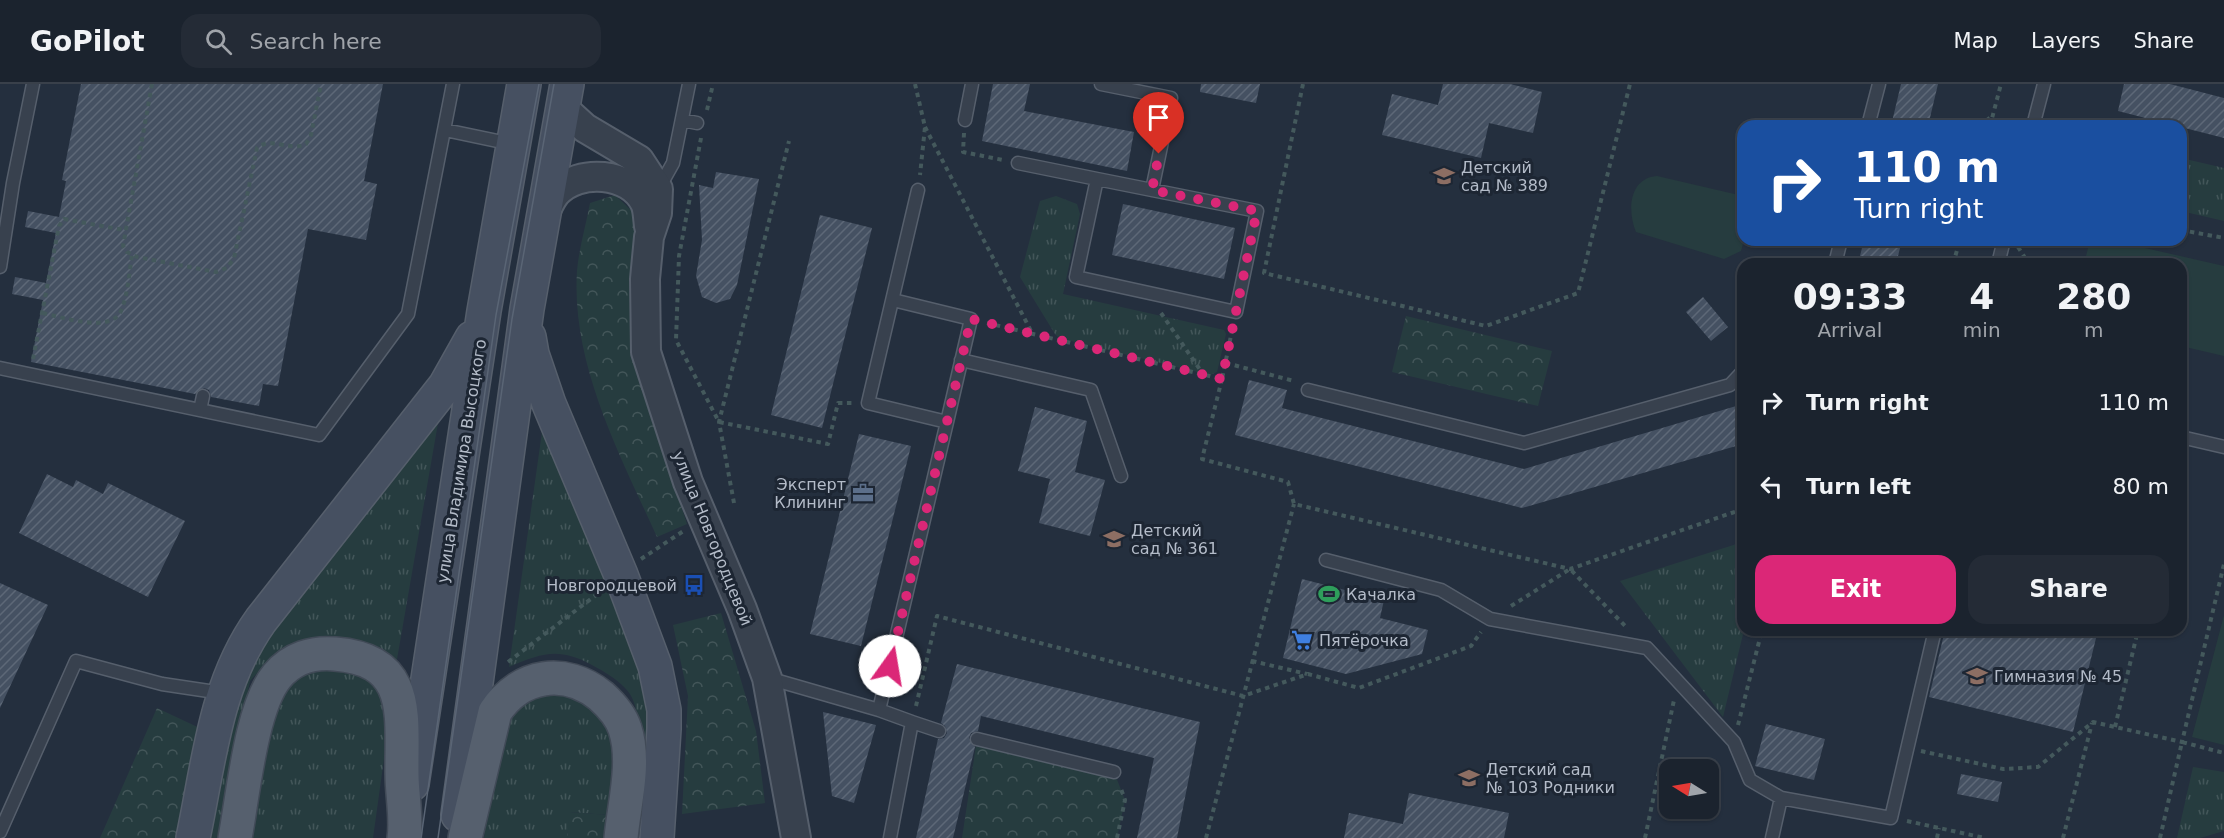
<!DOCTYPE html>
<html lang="en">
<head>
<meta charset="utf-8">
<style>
  :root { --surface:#1b232e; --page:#242b36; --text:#f1f3f6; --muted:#a0a4aa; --line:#39404a; --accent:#db2777 }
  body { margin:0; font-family:"DejaVu Sans",sans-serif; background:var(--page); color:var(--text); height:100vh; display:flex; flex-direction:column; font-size:22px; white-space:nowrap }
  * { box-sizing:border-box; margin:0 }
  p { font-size:20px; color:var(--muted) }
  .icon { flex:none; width:33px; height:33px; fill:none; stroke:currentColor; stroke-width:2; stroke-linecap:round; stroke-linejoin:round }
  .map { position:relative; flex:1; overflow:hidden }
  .details { position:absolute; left:1737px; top:174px; width:450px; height:378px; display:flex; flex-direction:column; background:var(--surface); border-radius:18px; box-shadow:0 2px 4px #0004,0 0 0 2px var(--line) }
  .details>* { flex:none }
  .banner { position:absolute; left:1737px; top:36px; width:450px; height:126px; border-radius:18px; box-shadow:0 2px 4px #0004,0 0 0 2px var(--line); background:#1a4fa0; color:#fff; overflow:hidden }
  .needle { width:39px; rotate:281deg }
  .controls { position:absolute; left:1659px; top:675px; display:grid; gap:12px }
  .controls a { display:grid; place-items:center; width:60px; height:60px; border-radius:12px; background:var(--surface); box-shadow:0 2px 4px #0004,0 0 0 2px var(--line); font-size:30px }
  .pin { position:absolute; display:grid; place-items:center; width:51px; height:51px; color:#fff; margin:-62px -26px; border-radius:50% 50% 50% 0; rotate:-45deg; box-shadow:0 0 6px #0007 }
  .pin .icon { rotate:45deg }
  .me { position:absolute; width:66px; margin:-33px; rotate:13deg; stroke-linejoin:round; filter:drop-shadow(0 0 4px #0008) }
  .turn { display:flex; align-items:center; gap:21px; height:126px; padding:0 18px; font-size:27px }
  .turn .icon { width:78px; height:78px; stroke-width:2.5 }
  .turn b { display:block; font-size:42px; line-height:51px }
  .eta { display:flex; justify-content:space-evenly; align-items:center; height:102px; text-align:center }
  .eta b { font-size:36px; font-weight:600; line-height:42px }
  .primary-button { display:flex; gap:12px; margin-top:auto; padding:12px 18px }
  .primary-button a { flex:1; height:69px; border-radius:18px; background:var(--accent); color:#fff; font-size:24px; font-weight:600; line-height:69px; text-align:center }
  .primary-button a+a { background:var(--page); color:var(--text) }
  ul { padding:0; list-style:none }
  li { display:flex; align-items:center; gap:18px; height:84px; padding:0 18px }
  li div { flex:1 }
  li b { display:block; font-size:22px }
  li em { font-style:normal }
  header { display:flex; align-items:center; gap:36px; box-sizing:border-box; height:84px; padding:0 30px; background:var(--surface); border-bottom:2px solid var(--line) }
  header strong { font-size:28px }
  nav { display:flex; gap:33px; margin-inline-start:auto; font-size:21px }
  .search { width:420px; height:54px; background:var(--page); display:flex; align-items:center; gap:15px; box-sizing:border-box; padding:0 21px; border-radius:18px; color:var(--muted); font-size:22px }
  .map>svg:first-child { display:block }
</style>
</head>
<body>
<header>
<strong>GoPilot</strong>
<div class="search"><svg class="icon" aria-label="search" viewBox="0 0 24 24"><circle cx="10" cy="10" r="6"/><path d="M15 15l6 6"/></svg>Search here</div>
<nav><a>Map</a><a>Layers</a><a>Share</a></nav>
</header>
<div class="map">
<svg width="2224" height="754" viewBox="0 0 2224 754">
  <defs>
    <pattern id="grass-tufts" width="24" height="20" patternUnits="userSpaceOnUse" patternTransform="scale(1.5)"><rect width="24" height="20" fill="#263c3f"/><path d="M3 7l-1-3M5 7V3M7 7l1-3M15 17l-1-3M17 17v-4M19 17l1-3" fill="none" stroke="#435659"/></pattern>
    <pattern id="forest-crowns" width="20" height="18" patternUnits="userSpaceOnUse" patternTransform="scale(1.5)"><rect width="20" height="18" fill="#263c3f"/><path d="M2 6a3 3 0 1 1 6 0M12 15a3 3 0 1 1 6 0" fill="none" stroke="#435659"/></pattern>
    <pattern id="building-hatch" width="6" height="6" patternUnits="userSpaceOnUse" patternTransform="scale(1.5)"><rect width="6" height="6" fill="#455162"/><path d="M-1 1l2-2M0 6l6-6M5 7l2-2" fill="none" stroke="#5d6877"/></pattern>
  </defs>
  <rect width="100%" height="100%" fill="#242f3e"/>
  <path fill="url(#grass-tufts)" d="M2181,74L2224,84V137L2181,127Z
    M1056,112L1077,120L1080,130L1063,210L1224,246L1226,250L1217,288L1210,291L1059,254L1055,250L1020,193L1040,117Z
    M438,339L396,581L306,557L274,570L250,597L219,754H207L236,601L269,546Z
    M542,348L600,478L649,615L645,754H630C634,714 648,654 633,616C628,601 605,588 592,581C559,563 542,569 509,583Z
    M1743,458L1744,546L1723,633L1620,497Z
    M309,585L359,587L377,606L389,639L373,754H250C257,722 267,635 282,611C289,601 299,593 309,585Z
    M538,610L578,611L607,637L613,674L609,731L570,728L567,754H484L493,678L511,627Z
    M2193,683L2224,688V747L2200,754H2177Z"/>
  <path fill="url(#forest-crowns)" d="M615,111L635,130L630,265L687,440L657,453C620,371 571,280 577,187C579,164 586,141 590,119Z
    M1406,232L1552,267L1538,322L1392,288Z
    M721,529L756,647L765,719L682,730L688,612L673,541Z
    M157,624L206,647L184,754H100Z
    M977,655L1114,688L1125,716L1117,754H962Z
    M569,728L609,731L606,754H567Z"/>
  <path fill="#263c3f" d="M1657,92L1743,112L1744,156L1741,167L1724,175L1636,148C1627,127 1629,94 1657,92Z
    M2090,156H2110L2224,182V272L2181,262V180H2084Z
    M2224,531V661L2192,653Z"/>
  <path fill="url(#building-hatch)" d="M81,0H383L364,97L377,100L366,156L308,145L278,302L263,300L259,322L211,313L209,306L204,304L195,310L31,278L43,216L12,210L15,193L46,199L56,149L25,143L28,127L59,133L66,97L62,96Z
    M993,0H1030L1024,27L1134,48L1127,87L982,57Z
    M1201,0H1260L1256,19L1200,8Z
    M1443,0H1510L1542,8L1533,49L1489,39L1481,74L1382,51L1392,10L1438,21Z
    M1901,0H1938L1928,42H1891Z
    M2124,0H2170L2224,14V54L2118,27Z
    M716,88L759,95L737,201L730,215L716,219L702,213L696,192L702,156L699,101L713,104Z
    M1123,120L1235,144L1224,195L1112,171Z
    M820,131L872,144L822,344L771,331Z
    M1864,156H1902L1896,180H1858Z
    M1703,213L1728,243L1711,257L1686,228Z
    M1249,296L1287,306L1282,324L1524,385L1743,320V360L1522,424L1235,351Z
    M1035,323L1087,337L1075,388L1105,396L1090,452L1039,439L1050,395L1018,387Z
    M859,350L911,362L861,562L810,550Z
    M47,390L73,403L76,396L103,410L108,399L185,437L148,513L19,449Z
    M1302,495L1384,516L1380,534L1428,546L1422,570L1346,590L1283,574Z
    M0,499L48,521L0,624Z
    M1945,546H2010L2039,554L2041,546H2098L2073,648L1929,613Z
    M957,580L1200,638L1177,754H1137L1154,674L981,632L978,647L971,649L969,654L975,663L953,754H916L938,655L944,654L947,649L945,642L941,639Z
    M823,628L876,641L854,719L832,712Z
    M1766,640L1825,655L1814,696L1755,682Z
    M1961,690L2002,698L1998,718L1957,710Z
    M1409,709L1509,729L1504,754H1344L1349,729L1403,740Z"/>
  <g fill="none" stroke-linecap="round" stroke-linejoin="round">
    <defs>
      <path id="service" d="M1101,0L1171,14L1152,106
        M682,36L697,39
        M965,36L972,0
        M1868,42L1879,0
        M2033,42L2044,0
        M445,46L512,60
        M1018,79L1097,95
        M1097,95L1257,127L1236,228L1076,193Z
        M659,104L673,79L689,0
        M1835,180L1841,156
        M1998,180L2004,156
        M0,183L13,99L33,0
        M893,216L971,235L947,338
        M961,276L1091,306L1121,392
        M0,284L319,351L408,230L453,0
        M1308,306L1524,359L1730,301L1743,287
        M200,326L203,312
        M2181,353L2224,363
        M1326,476L1441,506L1490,535L1647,564L1734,658L1750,696L1781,714
        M768,594L879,626L947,338L868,319L918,106
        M879,626L912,638L890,754
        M912,638L939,647
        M977,655L1114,688
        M0,748L76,577L162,600L222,609
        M1772,754L1781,714L1891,734L1935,546"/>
      <path id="tertiary" d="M562,23L585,44L639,76L658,105L657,129L649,153L645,195L646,268L688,398L742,525L767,594L796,754
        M542,134C547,125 550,116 556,109C579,84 630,88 645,119C648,125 648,135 649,142"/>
      <path id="secondary" d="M529,253L532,270L549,320L621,491L655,582L664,626V645L657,754
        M412,700L484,227L524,0
        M458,731L527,225L567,0
        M193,754C209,678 215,600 261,536L445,302L472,254"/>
      <path id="primary" d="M235,754C243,712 251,623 277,592C292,574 313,568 335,570C413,576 401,633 402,690C402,711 407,734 404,754
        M465,754L495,628C520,590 565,583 601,612C611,621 621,632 625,645C636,678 624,720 621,754"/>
    </defs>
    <use href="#service" stroke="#565f6c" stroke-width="15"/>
    <use href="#tertiary" stroke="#565f6c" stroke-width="32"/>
    <use href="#secondary" stroke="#565f6c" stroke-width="36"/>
    <use href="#primary" stroke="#414a57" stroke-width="36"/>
    <path stroke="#44595c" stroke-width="4" stroke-dasharray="4.5 4.5" stroke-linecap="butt" d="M152,0L123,162L127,168L137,173L216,188L227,184L234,174L257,64C271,52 290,68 306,60L311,51L321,0
      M915,0L925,43L920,91
      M1303,0L1264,189L1486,242L1578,209L1630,0
      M707,26L713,0
      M1979,42L1991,33
      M1990,42L2001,0
      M925,43L1032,249
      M964,49L963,68L1003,76
      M701,54L679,172L676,256L719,338L828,360L838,319H852
      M2181,146L2224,154
      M2018,163L2029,180
      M1953,180L1960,156
      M43,229C61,233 111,250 121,227C128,210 129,189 132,172
      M1161,229L1203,290
      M987,239L1222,295L1233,242
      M33,275L59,142L64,135L124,146
      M1226,279L1294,297
      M1222,295L1202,375L1288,398L1294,420L1570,485L1743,425
      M734,419L719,338L789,57
      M641,475L685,446
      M1511,522L1570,485L1627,544
      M1252,577L1307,590
      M508,578L600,508
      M916,622L937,532L1243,612L1308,590L1359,604L1471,562L1481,548
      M1738,641L1762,546
      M2115,643L2138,546
      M1921,667L2003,685L2038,683L2093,638L2182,658L2224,480
      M1907,737L1985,754
      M1117,754L1125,716L1120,702
      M1206,754L1294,420
      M1645,754L1674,616
      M1937,754L1939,744
      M2063,754L2092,639
      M2160,754L2182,658L2224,669"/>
    <use href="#service" stroke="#38414e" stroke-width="12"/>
    <use href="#tertiary" stroke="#38414e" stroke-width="28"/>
    <use href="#secondary" stroke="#465061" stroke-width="33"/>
    <use href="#primary" stroke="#56606e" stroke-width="33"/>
    <path stroke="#5a6575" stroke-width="1.5" d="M421,754L496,231L539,0
      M438,754L512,235L554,0"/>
  </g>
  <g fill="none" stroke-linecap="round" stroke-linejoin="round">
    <path stroke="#db2777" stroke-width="10" stroke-dasharray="0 18" d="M890,582L971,235L1222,295L1257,127L1152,106L1159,70"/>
  </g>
  <defs>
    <symbol id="school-bare" viewBox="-9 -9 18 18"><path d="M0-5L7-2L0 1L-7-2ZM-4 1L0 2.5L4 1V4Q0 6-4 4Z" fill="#8d6e63" stroke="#1d2633" stroke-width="2.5" paint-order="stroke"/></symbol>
    <symbol id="office-bare" viewBox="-9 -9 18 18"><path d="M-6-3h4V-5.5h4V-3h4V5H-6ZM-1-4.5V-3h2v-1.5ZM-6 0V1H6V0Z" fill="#5c6f8a" stroke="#1d2633" stroke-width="2.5" paint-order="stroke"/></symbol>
    <symbol id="bus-bare" viewBox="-9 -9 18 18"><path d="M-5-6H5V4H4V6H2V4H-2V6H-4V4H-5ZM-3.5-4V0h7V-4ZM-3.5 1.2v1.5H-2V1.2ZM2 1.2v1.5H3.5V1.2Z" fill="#1a4fb4" stroke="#1d2633" stroke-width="2.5" paint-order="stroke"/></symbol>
    <symbol id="stadium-bare" viewBox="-9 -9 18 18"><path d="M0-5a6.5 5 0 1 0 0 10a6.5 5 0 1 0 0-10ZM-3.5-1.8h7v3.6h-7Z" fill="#2e9e5b" stroke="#1d2633" stroke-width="2.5" paint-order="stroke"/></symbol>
    <symbol id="supermarket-bare" viewBox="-9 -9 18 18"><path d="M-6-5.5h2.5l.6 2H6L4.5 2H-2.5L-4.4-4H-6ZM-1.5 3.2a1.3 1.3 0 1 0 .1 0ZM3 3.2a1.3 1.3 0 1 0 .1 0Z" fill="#3f7fe0" stroke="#1d2633" stroke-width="2.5" paint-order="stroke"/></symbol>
  </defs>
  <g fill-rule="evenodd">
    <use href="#school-bare" x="1429" y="77" width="30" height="30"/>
    <use href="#office-bare" x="848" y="394" width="30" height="30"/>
    <use href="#school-bare" x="1099" y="440" width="30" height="30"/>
    <use href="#bus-bare" x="679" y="486" width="30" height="30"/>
    <use href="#stadium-bare" x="1314" y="495" width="30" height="30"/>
    <use href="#supermarket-bare" x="1287" y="541" width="30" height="30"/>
    <use href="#school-bare" x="1962" y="577" width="30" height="30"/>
    <use href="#school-bare" x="1454" y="679" width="30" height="30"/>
  </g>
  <g text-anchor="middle" stroke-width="6" stroke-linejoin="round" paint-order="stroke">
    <g font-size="16" fill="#b4bcc9" stroke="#1d2633" text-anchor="start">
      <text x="1461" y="89">Детский<tspan x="1461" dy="18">сад № 389</tspan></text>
      <text x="846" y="406" text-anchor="end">Эксперт<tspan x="846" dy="18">Клининг</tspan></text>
      <text x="1131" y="452">Детский<tspan x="1131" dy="18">сад № 361</tspan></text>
      <text x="677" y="507" text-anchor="end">Новгородцевой</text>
      <text x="1346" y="516">Качалка</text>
      <text x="1319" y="562">Пятёрочка</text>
      <text x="1994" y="598">Гимназия № 45</text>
      <text x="1486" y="691">Детский сад<tspan x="1486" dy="18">№ 103 Родники</tspan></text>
    </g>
    <g font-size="16" fill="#b4bcc9" stroke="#1d2633">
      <text transform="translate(461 377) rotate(-81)" y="6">улица Владимира Высоцкого</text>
      <text transform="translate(713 454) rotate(68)" y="6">улица Новгородцевой</text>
    </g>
  </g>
</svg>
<div class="controls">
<a><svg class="needle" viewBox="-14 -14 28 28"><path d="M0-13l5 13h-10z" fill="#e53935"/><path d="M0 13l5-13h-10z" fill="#a0a4aa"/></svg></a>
</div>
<div class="pin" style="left:1159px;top:70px;background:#d93025"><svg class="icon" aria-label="arrive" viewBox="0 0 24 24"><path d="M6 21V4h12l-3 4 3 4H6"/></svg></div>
<svg class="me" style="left:890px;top:582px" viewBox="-20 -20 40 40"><circle r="19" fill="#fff"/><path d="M0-13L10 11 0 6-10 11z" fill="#db2777"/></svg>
<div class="banner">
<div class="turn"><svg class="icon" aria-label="right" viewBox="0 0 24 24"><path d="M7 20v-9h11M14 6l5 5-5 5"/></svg><div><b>110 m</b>Turn right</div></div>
</div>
<section class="details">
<div class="eta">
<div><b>09:33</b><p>Arrival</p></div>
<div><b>4</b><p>min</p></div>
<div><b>280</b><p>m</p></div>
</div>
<ul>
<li><svg class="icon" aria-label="right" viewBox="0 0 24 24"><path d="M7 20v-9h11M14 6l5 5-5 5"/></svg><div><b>Turn right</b></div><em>110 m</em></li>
<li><svg class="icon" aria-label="left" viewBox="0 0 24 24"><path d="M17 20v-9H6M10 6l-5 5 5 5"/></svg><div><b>Turn left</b></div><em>80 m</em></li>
</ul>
<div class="primary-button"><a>Exit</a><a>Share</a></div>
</section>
</div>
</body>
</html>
